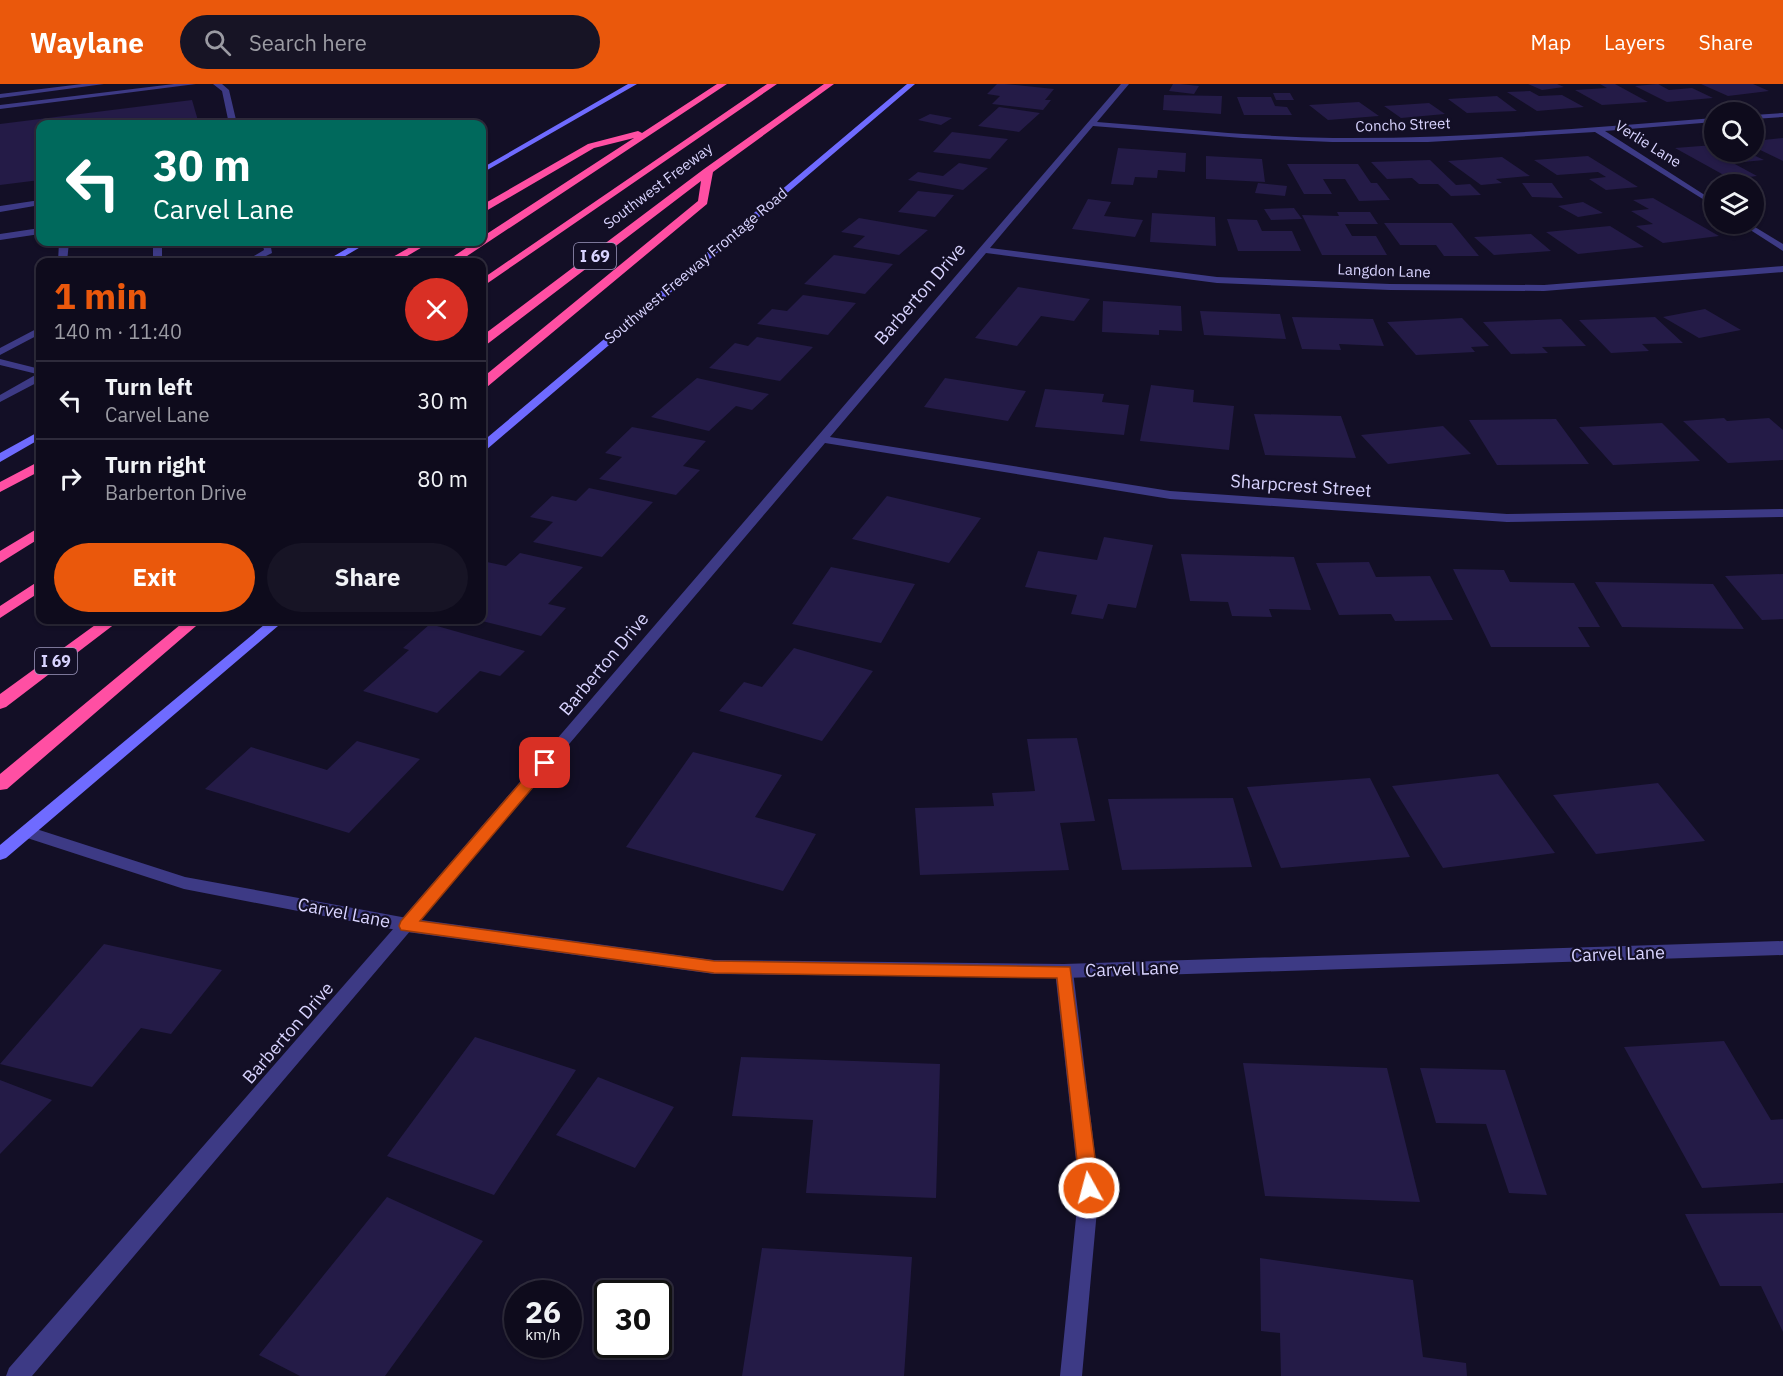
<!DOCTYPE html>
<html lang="en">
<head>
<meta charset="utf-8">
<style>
  :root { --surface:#0e0b1c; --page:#171425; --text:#f1f3f6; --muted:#9b9ba3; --line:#2e2b3b; --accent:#ea580c }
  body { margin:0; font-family:"IBM Plex Sans",sans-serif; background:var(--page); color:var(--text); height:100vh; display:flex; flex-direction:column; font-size:22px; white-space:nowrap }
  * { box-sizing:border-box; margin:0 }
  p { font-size:20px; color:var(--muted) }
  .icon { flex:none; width:33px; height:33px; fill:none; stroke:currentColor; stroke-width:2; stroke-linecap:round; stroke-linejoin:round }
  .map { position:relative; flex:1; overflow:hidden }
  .drawer { position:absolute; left:36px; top:174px; width:450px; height:366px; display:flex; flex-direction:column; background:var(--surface); border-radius:12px; box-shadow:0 2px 4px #0004,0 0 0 2px var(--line) }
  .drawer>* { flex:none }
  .guide { position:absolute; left:36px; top:36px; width:450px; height:126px; border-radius:12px; box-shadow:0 2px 4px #0004,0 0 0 2px var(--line); background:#00695c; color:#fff; overflow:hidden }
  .controls { position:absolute; left:1704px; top:18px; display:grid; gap:12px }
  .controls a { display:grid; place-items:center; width:60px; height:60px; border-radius:50%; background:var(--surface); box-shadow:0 2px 4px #0004,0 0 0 2px var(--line); font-size:30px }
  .speed { position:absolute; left:504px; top:1196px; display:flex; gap:12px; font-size:30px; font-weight:700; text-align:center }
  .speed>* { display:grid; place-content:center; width:78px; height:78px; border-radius:50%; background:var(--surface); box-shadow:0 2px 4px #0004,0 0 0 2px var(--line); line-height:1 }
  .speed small { font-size:15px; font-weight:400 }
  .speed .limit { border:3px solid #111; border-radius:9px; background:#fff; color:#111 }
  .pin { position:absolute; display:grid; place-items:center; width:51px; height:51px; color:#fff; margin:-26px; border-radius:12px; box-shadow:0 3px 9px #0006 }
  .me { position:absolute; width:66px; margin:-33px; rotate:353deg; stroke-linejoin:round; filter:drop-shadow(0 0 4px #0008) }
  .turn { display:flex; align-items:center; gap:21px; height:126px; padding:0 18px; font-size:27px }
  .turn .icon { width:78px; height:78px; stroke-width:2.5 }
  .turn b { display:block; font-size:42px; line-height:51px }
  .round { display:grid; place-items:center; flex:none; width:63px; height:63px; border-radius:32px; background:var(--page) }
  .summary { display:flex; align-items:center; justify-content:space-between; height:102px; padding:0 18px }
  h1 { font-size:36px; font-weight:800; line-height:45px; color:var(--accent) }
  .action { display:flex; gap:12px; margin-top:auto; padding:12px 18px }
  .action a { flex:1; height:69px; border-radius:36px; background:var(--accent); color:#fff; font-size:24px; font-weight:800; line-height:69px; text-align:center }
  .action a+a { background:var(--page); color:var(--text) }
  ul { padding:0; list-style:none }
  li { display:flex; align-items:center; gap:18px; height:78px; padding:0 18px; border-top:2px solid var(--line) }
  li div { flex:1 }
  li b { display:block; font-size:22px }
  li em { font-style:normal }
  header { display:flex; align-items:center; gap:36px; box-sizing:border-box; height:84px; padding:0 30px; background:var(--accent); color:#fff }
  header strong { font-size:28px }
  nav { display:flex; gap:33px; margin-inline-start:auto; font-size:21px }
  .search { width:420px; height:54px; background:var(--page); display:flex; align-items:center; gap:15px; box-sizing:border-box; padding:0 21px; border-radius:33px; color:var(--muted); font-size:22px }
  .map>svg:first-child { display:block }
</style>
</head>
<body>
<header>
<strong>Waylane</strong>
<div class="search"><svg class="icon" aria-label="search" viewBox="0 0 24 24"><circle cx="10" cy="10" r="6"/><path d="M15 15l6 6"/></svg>Search here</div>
<nav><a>Map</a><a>Layers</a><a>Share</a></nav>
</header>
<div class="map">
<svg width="1783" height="1292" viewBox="0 0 1783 1292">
  <rect width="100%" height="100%" fill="#130f26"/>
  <path fill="#241b47" d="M997,0H1005L1054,5L1045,16H1051L1043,26L992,20L1000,12L987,10Z
    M1173,0H1180L1199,2L1194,10L1169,7Z
    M1528,0H1557L1564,3L1542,6Z
    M1600,0H1615L1648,18L1602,21L1575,6L1607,4Z
    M1658,0L1669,6L1692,4L1713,14L1667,18L1635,2Z
    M1701,0H1753L1769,7L1728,12Z
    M1530,7L1539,12L1562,11L1584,23L1537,27L1507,8Z
    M1273,9H1290L1294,16H1276Z
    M1164,11L1222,12L1221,30L1163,26Z
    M1497,12L1517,27L1467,29L1448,15Z
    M1237,13H1271L1275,22L1287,23L1292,31H1244Z
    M192,16L199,40H40V96L0,101V40Z
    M1359,18L1379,32L1328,36L1309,21Z
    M1429,19L1445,30L1401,34L1384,22Z
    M999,23L1040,29L1019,48L978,42Z
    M930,30L952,34L941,41L918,36Z
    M952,48L1008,55L990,75L933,68Z
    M1783,54V77L1754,63V57Z
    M1714,61V68H1747L1764,76L1733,79L1757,92L1731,95L1675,64Z
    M1118,64L1186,69L1185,88L1158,86L1157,94L1135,93L1133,101L1111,100Z
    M1206,72L1262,75L1265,98L1206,95Z
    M1588,72L1638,103L1606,106L1589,95L1606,93L1598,88L1557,91L1534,76Z
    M1502,73L1530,92L1496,95L1502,99L1481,101L1448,77Z
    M1430,76L1456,101L1470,100L1481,111L1451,112L1438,100H1419L1412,94L1387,95L1371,78Z
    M959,79L988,84L963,106L908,96L918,88L943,92Z
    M1287,80H1358L1371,99H1377L1390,116L1359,117L1345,95H1323L1332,110H1304Z
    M1258,99L1287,102L1285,112L1255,109Z
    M1522,99H1552L1563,114L1532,113Z
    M918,107L954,111L935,133L898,128Z
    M1653,114L1719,152L1663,159L1636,142L1653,140L1631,127L1649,125L1633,116Z
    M1088,115L1111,118L1104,132L1143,136L1135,153L1072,145Z
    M1583,118L1603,129L1578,133L1558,122Z
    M1294,124L1302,135L1271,136L1264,125Z
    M1337,128H1370L1378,140H1345L1352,152H1376L1387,171H1322L1302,131L1339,132Z
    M1152,129L1215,133L1216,162L1150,158Z
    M859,134L928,146L899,171L853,163L865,152L841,148Z
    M1227,135L1257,136L1262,147H1292L1301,167H1238Z
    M1384,139H1452L1479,172H1444L1436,161H1400Z
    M1610,142L1644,163L1578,170L1546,148Z
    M1531,150L1551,167L1494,171L1474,153Z
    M834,171L893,180L865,210L804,200Z
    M1018,203L1090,215L1074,237L1041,232L1017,262L975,254Z
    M803,211L856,219L828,251L757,240L772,225L787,227Z
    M1103,217L1181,222L1182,247L1159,246V251L1102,248Z
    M1705,225L1741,246L1699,254L1663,233Z
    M1200,227L1280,230L1286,255L1204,251Z
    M1292,233L1373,235L1384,262L1339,260L1341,266L1302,265Z
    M1655,233L1683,259L1642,260L1649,267L1611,269L1579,236Z
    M1462,234L1489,262L1471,263L1475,268L1416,271L1387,238Z
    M1561,235L1586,262L1542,263L1548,269L1511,270L1483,238Z
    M757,253L813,263L780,297L709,284L735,259L748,262Z
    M697,294L769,310L752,326L736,322L709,347L651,333Z
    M945,294L1026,307L1008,337L924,323Z
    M1151,301L1194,306L1193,318L1234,322L1229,366L1140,357Z
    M1045,305L1104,310L1102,318L1129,321L1124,351L1035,343Z
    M1254,330L1341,332L1356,374L1265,371Z
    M1724,334L1727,337L1769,334L1783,346V376L1728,379L1683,337Z
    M1556,335L1589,380L1497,381L1469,336Z
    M1662,339L1700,377L1613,381L1579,343Z
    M1443,342L1471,370L1388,380L1361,351Z
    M632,343L706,357L683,382L700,386L676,411L599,395L622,373L605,369Z
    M589,404L653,418L602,473L533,458L553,438L530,433L552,412L576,417Z
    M887,412L981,434L949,479L852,455Z
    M1104,453L1153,461L1136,524L1108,520L1103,535L1071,530L1077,511L1025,503L1038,467L1097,476Z
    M520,469L583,483L548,520L566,524L541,552L482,537V477L506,482Z
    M1181,470L1294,473L1311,526L1269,525L1272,533L1232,532L1228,518L1190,517Z
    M1369,478L1376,493L1430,492L1453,536L1395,537L1391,530L1339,531L1316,479Z
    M831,483L915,500L881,559L792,540Z
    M1453,485L1504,486L1510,498L1574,499L1600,543H1578L1590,563H1491Z
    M1783,490V535L1762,536L1725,492Z
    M1595,498L1713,500L1744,545L1622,543Z
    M430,540L525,567L500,592L480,587L437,629L363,607L409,566L403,564Z
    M794,564L873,587L822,657L719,627L744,598L762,603Z
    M1077,654L1095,737L1060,739L1069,786L920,791L915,724L994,722L992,709L1035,707L1027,655Z
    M357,657L420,675L349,749L205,705L251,663L327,686Z
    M693,668L782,691L755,733L816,750L783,807L626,763Z
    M1498,690L1555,769L1443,784L1392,702Z
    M1370,694L1410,773L1281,784L1247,703Z
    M1658,699L1705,757L1596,770L1553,711Z
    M1233,714L1252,783L1122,786L1108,715Z
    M104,860L222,886L171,950L141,944L92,1003L0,980Z
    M475,953L576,986L494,1111L387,1072Z
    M1724,957L1771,1036L1783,1035V1099L1702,1104L1624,963Z
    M741,973L940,980L936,1114L806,1109L813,1036L732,1032Z
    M1243,979L1387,984L1420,1118L1265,1112Z
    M1420,984L1505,986L1547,1111L1509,1109L1486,1040L1436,1039Z
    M598,993L674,1023L635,1084L556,1051Z
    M0,996L52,1016L0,1070Z
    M387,1113L483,1157L385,1292H300L259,1271Z
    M1783,1129V1248L1761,1202H1720L1685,1130Z
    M762,1164L912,1173L904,1292H742Z
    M1260,1174L1413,1196L1423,1273L1466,1279L1467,1292H1281L1280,1249L1261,1247Z"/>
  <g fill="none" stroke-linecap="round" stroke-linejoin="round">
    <path fill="#3d3a85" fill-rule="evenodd" d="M82,0H104L0,14V10Z
      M174,0H196L0,25V21Z
      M213,0H222L229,6L237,40H229L222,7Z
      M40,116V121L0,128V122Z
      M40,144V150L0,156V150Z
      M59,158H69L67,178H58Z
      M153,158H162V178H153Z
      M262,158H270L272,169L254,178H244L264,166Z
      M40,243V250L0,271V264Z
      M0,275L40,285V297L0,318V311L37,290L0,281Z"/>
    <path fill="#3d3a85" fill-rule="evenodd" d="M1121,0H1129L1097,38C1175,44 1254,53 1333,54C1460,55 1587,44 1714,34V38L1605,47L1714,117V122L1595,48L1428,58H1332L1242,54L1093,42L990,164L1217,193L1390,200L1544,201L1783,182V188L1544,207L1390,206L1217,199L986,169L830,353L1170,407L1507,430L1783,425V433L1507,438L1170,415L825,359L32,1292H6L9,1284L401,836Z
      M1783,29V33L1754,35V31Z
      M1741,140H1750L1783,160V167Z
      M1064,880L1070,882L1073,887L1099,1104L1082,1292H1060L1079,1104L1055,887L1058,882Z"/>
    <path fill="#3d3a85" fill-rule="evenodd" d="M27,742L185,793L407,834L714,876L1064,880L1783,857V871L1064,894L714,890L407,848L184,805L21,752L19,748L21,744Z"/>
    <path fill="#6f6bff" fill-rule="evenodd" d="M628,0H637L482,89V84Z
      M907,0H915L486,366L482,367V358Z
      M358,158H369L335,178H324Z
      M40,347V355L0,378V369Z
      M270,536H285L6,774L0,776V761Z"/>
    <path fill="#ff4fa3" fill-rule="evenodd" d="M717,0H727L458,178H445L475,158H482V153L634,54L594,64L486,127L482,128V121L588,60L638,47L642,49Z
      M767,0H777L482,203V195Z
      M824,0H834L713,88L707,120L487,303L482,304V294L698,117L701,97L486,261L482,262V252L704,85Z
      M419,158H431L397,178H384Z
      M40,377V387L0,408V398Z
      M40,443V454L0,479V467Z
      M40,496V508L0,534V522Z
      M102,536H120L6,623L0,625V610Z
      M186,536H203L7,705L0,706V690Z"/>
  </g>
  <path fill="#ea580c" stroke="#983908" stroke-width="1.5" d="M545,675L550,676V683L420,837L714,877L1070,883L1099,1104L1096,1110L1089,1113L1083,1110L1080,1104L1057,894L714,889L401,846L399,842L401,837L540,676Z"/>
  <g text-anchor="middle" stroke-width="4.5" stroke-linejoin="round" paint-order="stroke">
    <g font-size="15" fill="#d9d4ff" stroke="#130f26">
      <text transform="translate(1403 41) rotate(-2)" y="5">Concho Street</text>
      <text transform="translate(1648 60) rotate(32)" y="5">Verlie Lane</text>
      <text transform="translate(658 102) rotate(-37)" y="5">Southwest Freeway</text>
      <text transform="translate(696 182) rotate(-40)" y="5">Southwest Freeway Frontage Road</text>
      <text transform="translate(1384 187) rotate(2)" y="5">Langdon Lane</text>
    </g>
    <g fill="#130f26" stroke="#9e99be" stroke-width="1.5">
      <rect x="574" y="159" width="42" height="26" rx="4.5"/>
      <rect x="35" y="564" width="42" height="26" rx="4.5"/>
    </g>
    <g font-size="16" font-weight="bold" fill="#d9d4ff">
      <text x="595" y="178">I 69</text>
      <text x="56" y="583">I 69</text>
    </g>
    <g font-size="18" fill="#d9d4ff" stroke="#130f26">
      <text transform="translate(920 210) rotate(-49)" y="6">Barberton Drive</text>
      <text transform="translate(1301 402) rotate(4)" y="6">Sharpcrest Street</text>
      <text transform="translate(604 580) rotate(-50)" y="6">Barberton Drive</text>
      <text transform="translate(344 829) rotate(11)" y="6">Carvel Lane</text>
      <text transform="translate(1618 870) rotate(-2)" y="6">Carvel Lane</text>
      <text transform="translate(1132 885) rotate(-2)" y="6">Carvel Lane</text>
      <text transform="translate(288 949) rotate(-49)" y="6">Barberton Drive</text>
    </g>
  </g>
</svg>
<div class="controls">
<a><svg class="icon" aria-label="search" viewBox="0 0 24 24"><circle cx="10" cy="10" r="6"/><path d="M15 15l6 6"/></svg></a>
<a><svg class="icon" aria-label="layers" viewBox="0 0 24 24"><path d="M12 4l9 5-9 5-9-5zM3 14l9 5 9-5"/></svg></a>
</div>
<div class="speed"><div>26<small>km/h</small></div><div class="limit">30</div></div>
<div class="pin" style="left:545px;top:679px;background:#d93025"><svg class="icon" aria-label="arrive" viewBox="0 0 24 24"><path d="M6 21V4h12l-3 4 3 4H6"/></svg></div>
<svg class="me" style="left:1089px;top:1104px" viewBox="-20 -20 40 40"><circle r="17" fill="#ea580c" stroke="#fff" stroke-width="3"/><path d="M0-11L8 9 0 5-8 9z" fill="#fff"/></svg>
<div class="guide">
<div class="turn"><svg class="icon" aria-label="left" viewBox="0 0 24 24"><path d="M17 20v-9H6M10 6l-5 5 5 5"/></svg><div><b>30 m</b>Carvel Lane</div></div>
</div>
<section class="drawer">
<div class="summary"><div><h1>1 min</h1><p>140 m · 11:40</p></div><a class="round" style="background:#d93025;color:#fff"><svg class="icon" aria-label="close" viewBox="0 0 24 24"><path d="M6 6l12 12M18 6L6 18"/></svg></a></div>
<ul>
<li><svg class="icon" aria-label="left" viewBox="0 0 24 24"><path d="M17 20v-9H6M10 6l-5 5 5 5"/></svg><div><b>Turn left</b><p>Carvel Lane</p></div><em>30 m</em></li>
<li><svg class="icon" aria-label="right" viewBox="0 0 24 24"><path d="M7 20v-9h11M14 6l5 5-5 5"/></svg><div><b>Turn right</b><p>Barberton Drive</p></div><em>80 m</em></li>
</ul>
<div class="action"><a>Exit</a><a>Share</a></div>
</section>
</div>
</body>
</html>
